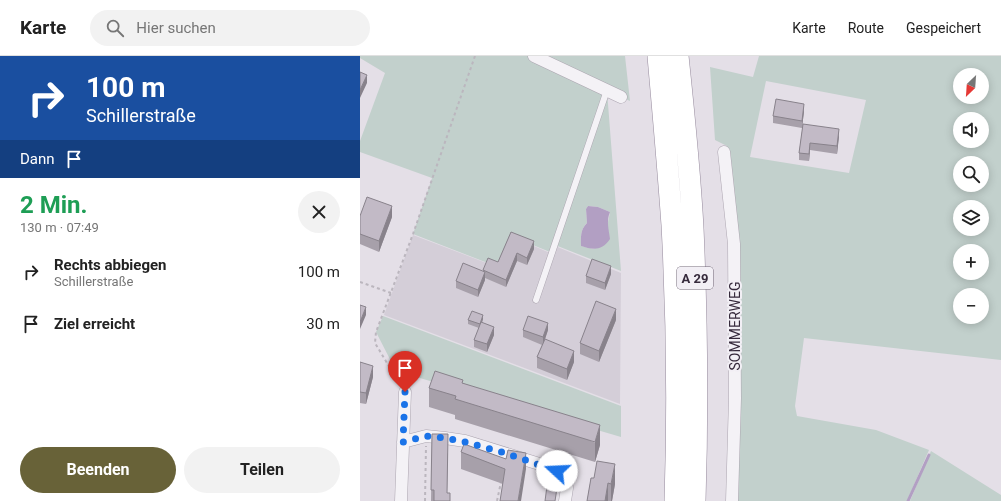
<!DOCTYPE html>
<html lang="de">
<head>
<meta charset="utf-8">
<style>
  :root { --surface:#fff; --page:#f2f2f2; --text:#222; --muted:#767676; --line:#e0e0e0; --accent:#686238 }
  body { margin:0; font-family:Roboto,sans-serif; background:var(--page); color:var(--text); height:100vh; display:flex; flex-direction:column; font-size:15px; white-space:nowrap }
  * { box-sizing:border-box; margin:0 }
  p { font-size:13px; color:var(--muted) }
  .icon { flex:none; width:22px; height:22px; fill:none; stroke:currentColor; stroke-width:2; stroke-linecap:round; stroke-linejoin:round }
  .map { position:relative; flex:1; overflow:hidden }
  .details { display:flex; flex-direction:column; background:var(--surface); width:360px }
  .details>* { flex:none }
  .guide { background:#1a4fa0; color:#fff; overflow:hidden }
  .needle { width:26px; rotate:205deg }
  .tools { position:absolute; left:593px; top:12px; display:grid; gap:8px }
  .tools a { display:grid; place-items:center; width:36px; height:36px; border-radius:50%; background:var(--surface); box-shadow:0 2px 10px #0003; font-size:20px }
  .pin { position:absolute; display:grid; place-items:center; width:34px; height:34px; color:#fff; margin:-41px -17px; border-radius:50% 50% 50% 0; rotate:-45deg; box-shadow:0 0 4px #0007 }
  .pin .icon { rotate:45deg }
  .me { position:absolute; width:44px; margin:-22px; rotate:290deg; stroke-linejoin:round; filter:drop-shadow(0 0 3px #0008) }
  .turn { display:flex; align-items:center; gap:14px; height:84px; padding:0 20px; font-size:18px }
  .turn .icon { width:52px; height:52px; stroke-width:2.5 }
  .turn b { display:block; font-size:28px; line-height:34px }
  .then { display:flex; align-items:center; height:38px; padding:0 20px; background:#0003; gap:8px; font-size:15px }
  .round { display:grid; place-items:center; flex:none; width:42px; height:42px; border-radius:21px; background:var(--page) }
  .head { display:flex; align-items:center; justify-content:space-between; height:68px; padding:0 20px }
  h1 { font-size:24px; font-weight:700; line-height:30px; color:#1e9e55 }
  .cta { display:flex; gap:8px; margin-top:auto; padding:8px 20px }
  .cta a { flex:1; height:46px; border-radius:24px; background:var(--accent); color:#fff; font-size:16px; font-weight:700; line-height:46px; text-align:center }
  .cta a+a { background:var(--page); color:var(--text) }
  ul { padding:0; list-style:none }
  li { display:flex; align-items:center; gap:12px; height:52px; padding:0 20px }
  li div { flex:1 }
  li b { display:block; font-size:15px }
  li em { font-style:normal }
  header { display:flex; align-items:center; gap:24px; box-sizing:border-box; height:56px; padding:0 20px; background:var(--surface); border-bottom:1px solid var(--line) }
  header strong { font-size:19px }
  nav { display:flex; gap:22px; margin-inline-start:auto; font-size:14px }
  .search { width:280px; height:36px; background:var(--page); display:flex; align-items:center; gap:10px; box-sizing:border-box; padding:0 14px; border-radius:22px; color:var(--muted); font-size:15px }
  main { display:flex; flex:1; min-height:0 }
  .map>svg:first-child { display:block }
</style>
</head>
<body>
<header>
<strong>Karte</strong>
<div class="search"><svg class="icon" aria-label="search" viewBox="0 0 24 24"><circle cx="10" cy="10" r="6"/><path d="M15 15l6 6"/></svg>Hier suchen</div>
<nav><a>Karte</a><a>Route</a><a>Gespeichert</a></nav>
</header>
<main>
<section class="details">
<div class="guide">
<div class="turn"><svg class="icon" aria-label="right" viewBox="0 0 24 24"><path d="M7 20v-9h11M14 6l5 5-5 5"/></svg><div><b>100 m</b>Schillerstraße</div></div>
<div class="then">Dann<svg class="icon" aria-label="arrive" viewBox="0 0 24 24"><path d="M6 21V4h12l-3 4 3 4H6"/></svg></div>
</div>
<div class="head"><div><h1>2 Min.</h1><p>130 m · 07:49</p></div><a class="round"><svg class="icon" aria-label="close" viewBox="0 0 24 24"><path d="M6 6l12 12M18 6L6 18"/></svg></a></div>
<ul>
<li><svg class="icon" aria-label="right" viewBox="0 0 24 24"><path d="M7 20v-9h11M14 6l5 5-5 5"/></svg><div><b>Rechts abbiegen</b><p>Schillerstraße</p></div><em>100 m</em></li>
<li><svg class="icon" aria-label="arrive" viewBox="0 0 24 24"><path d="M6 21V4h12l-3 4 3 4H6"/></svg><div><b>Ziel erreicht</b></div><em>30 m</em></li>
</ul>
<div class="cta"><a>Beenden</a><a>Teilen</a></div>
</section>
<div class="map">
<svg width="641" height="445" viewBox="0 0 641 445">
  <rect width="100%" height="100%" fill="#e4dfe7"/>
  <path fill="#d4ced8" d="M53,179L137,211L151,180L190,197L195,190L261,217L260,348L24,259Z"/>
  <path fill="#c2d0cc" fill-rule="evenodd" d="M0,0H265L270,45L247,35L261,215L195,189L190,196L151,180L138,211L53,178L72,122L0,96V85L25,17L0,2ZM228,150L238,151L250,156L247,171L249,178L234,193L221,190C221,181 220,174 227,167L226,153Z
    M399,0H641V304L444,282L435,350L437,360L516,374L569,394L547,445H374L377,188L367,90L355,84L350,11L393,21ZM600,19H622V41H600ZM406,25L506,44L489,117L390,101ZM600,63H622V85H600ZM600,107H622V129H600ZM600,151H622V173H600ZM600,195H622V217H600ZM600,239H622V261H600Z
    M23,260L261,350V381L36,315L16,276Z
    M571,395L641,439V445H550Z"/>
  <path fill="#b29fc3" d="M228,150L238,151L250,156C246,165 249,174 250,183C242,195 233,194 221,190C221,181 220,174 227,167L226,153Z"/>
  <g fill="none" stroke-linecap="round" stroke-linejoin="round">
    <path stroke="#b29fc3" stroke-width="3" d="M548,445L569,399"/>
    <defs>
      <path id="service" d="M176,244L247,34"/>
      <path id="minor" d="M174,0L261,41
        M364,96L374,188L375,342L372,445
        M43,386L66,380L85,382L105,385L189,411L197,415L206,422L207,432L205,445
        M41,445L45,336"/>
      <path id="motorway" d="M298,0C303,56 308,113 312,169C317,261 318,353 315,445
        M318,0C324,57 330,115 333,172C337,263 338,354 335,445"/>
    </defs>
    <use href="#service" stroke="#aca5b0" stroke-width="7"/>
    <use href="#minor" stroke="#aca5b0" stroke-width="13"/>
    <use href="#motorway" stroke="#95899c" stroke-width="22"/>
    <path stroke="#bbb6be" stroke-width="2" stroke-dasharray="3 3" stroke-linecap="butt" d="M0,226L31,237
      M39,327L15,287L16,276L53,178L115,0
      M65,445L66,390
      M137,445L141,426"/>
    <use href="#service" stroke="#f4f2f6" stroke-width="6"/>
    <use href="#minor" stroke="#f4f2f6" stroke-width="12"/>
    <use href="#motorway" stroke="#fff" stroke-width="21"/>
  </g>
  <path fill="#a7a0aa" d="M444,55L442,72L413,67V60Z
    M443,68L479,80L477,98L450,94L449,105L439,104V97Z
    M0,160L32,161L19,196L0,188Z
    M151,176L174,193L167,209L157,205L146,231L125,222V224L118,241L96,232V225L123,215V214L138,206Z
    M251,218L245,234L226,227V220Z
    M123,263L122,267L134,279L127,296L114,291V284L119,272L108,268V264Z
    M256,264L239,306L220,298V287Z
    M163,274H188L185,283L214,306L207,324L177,312V301L182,289L163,281Z
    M0,306L13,321L6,348L0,347Z
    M103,327L240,389L235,406L95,363V359L69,351V332Z
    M72,378L88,398L87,437L90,445H71Z
    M101,396L166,413L143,428L101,413Z
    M231,422L255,428L252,445H227Z"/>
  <path fill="#88828b" d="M7,19V27L0,42V34Z
    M444,48V55L442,72V65Z
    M479,73V80L477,98V90Z
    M450,87V94L449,105V98Z
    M32,150V161L19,196V185Z
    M174,185V193L167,209V202Z
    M157,197V205L146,231V224Z
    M251,210V218L245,234V227Z
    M125,216V224L118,241V234Z
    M6,251V259L0,273V266Z
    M256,253V264L239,306V295Z
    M123,259V263L120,272V268Z
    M188,267V274L183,289V281Z
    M134,271V279L127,296V288Z
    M214,295V306L207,324V313Z
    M13,310V321L6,348V337Z
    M240,369V389L235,406V386Z
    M166,397V413L161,445H158Z
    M255,408V428L252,445H251V428Z
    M248,427V445H245Z"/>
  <path fill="#c2bac6" stroke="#88828b" d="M0,16L7,19L0,34Z
    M416,43L444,48L442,65L413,60Z
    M443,68L479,73L477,90L450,87L449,98L439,97Z
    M7,141L32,150L19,185L0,178V160Z
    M151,176L174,185L167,202L157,197L146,224L123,214L128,202L138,206Z
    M232,203L251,210L245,227L226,220Z
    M103,207L125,216L118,234L96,225Z
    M236,245L256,253L239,295L220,287Z
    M0,249L6,251L0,266Z
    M112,255L123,259L120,268L108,264Z
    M168,260L188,267L183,281L163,274Z
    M121,266L134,271L127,288L114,284Z
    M185,283L214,295L207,313L177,301Z
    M0,306L13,310L6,337L0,336Z
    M75,315L103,324L102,327L240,369L235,386L95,343L96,340L69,332Z
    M72,378H88L87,437H90V445H74V434H71Z
    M104,388L146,403L148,394L166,397L158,445H140L145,413L101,396Z
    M237,405L255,408L251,428L248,427L245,445H227L231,422H234Z
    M187,430L197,432L195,445H185Z"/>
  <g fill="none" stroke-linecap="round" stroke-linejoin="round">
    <path stroke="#1a73e8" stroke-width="7" stroke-dasharray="0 12.6" d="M45,336L43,386L66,380L85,382L105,386L145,397L197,415"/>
  </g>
  <g text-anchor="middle" stroke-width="4" stroke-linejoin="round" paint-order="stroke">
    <rect fill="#f2eff5" stroke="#6e6574" stroke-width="1" x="317" y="211" width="36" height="22" rx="3"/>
    <g font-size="13" font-weight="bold" fill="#362a3c">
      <text x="335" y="227">A 29</text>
    </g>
    <g font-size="14" fill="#362a3c" stroke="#f2eff5">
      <text transform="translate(375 270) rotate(-90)" y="5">SOMMERWEG</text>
    </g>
  </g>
</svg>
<div class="tools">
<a><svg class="needle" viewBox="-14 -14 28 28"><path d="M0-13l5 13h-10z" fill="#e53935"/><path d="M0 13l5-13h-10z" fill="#767676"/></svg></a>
<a><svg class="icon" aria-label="sound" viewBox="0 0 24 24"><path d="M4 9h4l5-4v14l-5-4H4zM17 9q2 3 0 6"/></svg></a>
<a><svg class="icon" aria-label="search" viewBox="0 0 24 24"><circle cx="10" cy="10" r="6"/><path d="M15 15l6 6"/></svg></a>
<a><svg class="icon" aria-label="layers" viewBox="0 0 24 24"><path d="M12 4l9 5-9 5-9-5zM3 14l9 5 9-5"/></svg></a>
<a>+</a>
<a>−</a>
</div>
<div class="pin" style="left:45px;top:336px;background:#d93025"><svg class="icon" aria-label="arrive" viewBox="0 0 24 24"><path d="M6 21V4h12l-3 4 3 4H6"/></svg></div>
<svg class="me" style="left:197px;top:415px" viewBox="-20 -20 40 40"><circle r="19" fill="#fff"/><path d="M0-13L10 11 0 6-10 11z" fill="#1a73e8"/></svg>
</div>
</main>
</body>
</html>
